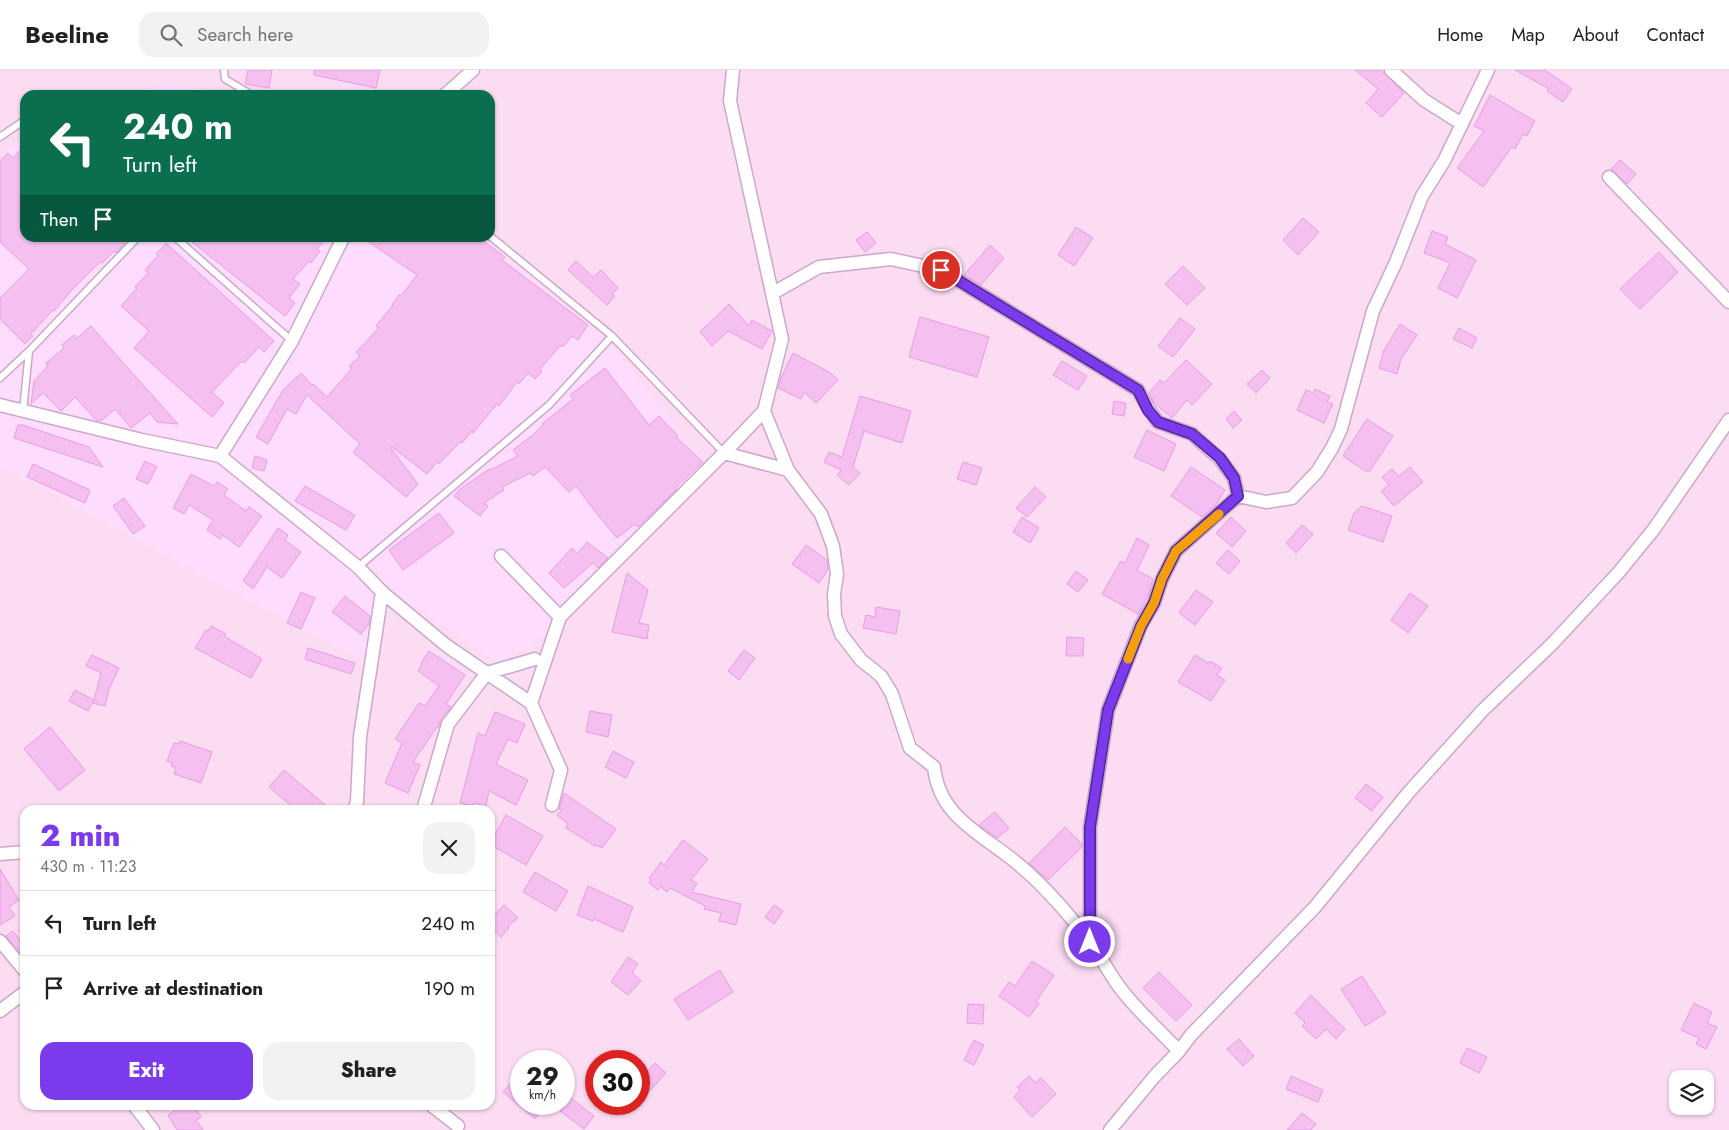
<!DOCTYPE html>
<html lang="en">
<head>
<meta charset="utf-8">
<style>
  :root { --surface:#fff; --page:#f2f2f2; --text:#202124; --muted:#757577; --line:#e0e0e0; --accent:#7c3aed }
  body { margin:0; font-family:Jost,sans-serif; background:var(--page); color:var(--text); height:100vh; display:flex; flex-direction:column; font-size:19px; white-space:nowrap }
  * { box-sizing:border-box; margin:0 }
  p { font-size:16px; color:var(--muted) }
  .icon { flex:none; width:28px; height:28px; fill:none; stroke:currentColor; stroke-width:2; stroke-linecap:round; stroke-linejoin:round }
  .map { position:relative; flex:1; overflow:hidden }
  .side { position:absolute; left:20px; top:735px; width:475px; height:305px; display:flex; flex-direction:column; background:var(--surface); border-radius:15px; box-shadow:0 1px 4px #0004 }
  .side>* { flex:none }
  .top-card { position:absolute; left:20px; top:20px; width:475px; height:152px; border-radius:15px; box-shadow:0 1px 4px #0004; background:#0b6e4f; color:#fff; overflow:hidden }
  .tools { position:absolute; left:1669px; top:1000px; display:grid; gap:10px }
  .tools a { display:grid; place-items:center; width:45px; height:45px; border-radius:10px; background:var(--surface); box-shadow:0 1px 4px #0004; font-size:25px }
  .speed { position:absolute; left:510px; top:980px; display:flex; gap:10px; font-size:25px; font-weight:700; text-align:center }
  .speed>* { display:grid; place-content:center; width:65px; height:65px; border-radius:50%; background:var(--surface); box-shadow:0 1px 4px #0004; line-height:1 }
  .speed small { font-size:12px; font-weight:400 }
  .speed .limit { border:8px solid #d22; background:#fff; color:#111 }
  .pin { position:absolute; display:grid; place-items:center; width:42px; height:42px; color:#fff; margin:-21px; border:2px solid #fff; border-radius:50%; box-shadow:0 1px 5px #0007 }
  .me { position:absolute; width:55px; margin:-28px; rotate:0deg; stroke-linejoin:round; filter:drop-shadow(0 0 4px #0008) }
  .turn { display:flex; align-items:center; gap:18px; height:105px; padding:0 20px; font-size:22px }
  .turn .icon { width:65px; height:65px; stroke-width:2.5 }
  .turn b { display:block; font-size:35px; line-height:42px }
  .then { display:flex; align-items:center; height:48px; padding:0 20px; background:#0003; gap:10px; font-size:19px }
  .round { display:grid; place-items:center; flex:none; width:52px; height:52px; border-radius:15px; background:var(--page) }
  .headline { display:flex; align-items:center; justify-content:space-between; height:85px; padding:0 20px }
  h1 { font-size:30px; font-weight:800; line-height:38px; color:var(--accent) }
  .primary-button { display:flex; gap:10px; margin-top:auto; padding:10px 20px }
  .primary-button a { flex:1; height:58px; border-radius:15px; background:var(--accent); color:#fff; font-size:20px; font-weight:800; line-height:58px; text-align:center }
  .primary-button a+a { background:var(--page); color:var(--text) }
  ul { padding:0; list-style:none }
  li { display:flex; align-items:center; gap:15px; height:65px; padding:0 20px; border-top:1px solid var(--line) }
  li div { flex:1 }
  li b { display:block; font-size:19px }
  li em { font-style:normal }
  header { display:flex; align-items:center; gap:30px; box-sizing:border-box; height:70px; padding:0 25px; background:var(--surface); border-bottom:1px solid var(--line) }
  header strong { font-size:24px }
  nav { display:flex; gap:28px; margin-inline-start:auto; font-size:18px }
  .search { width:350px; height:45px; background:var(--page); display:flex; align-items:center; gap:12px; box-sizing:border-box; padding:0 18px; border-radius:15px; color:var(--muted); font-size:19px }
  .map>svg:first-child { display:block }
</style>
</head>
<body>
<header>
<strong>Beeline</strong>
<div class="search"><svg class="icon" aria-label="search" viewBox="0 0 24 24"><circle cx="10" cy="10" r="6"/><path d="M15 15l6 6"/></svg>Search here</div>
<nav><a>Home</a><a>Map</a><a>About</a><a>Contact</a></nav>
</header>
<div class="map">
<svg width="1729" height="1060" viewBox="0 0 1729 1060">
  <rect width="100%" height="100%" fill="#fee9f7"/>
  <path fill="#fbdcf3" fill-rule="evenodd" d="M0,0H1729V1060H0ZM25,25H490V168H25ZM25,740H490V1035H25ZM521,991H564V1034H521ZM596,991H639V1034H596ZM1678,1009H1705V1036H1678Z"/>
  <path fill="#fedcfe" d="M167,15L245,25H119Z
    M25,64V168H480L613,277L714,403L561,557L498,592L394,522L368,594L0,395V87Z"/>
  <path fill="#f5bff0" stroke="#e89ee3" d="M248,0H272L269,18L245,14Z
    M314,0H380L376,18L314,5Z
    M1355,0H1381L1404,23L1382,47L1366,33L1378,19Z
    M1515,0H1545L1572,19L1563,32L1547,21L1549,19Z
    M1490,25L1535,51L1527,66L1523,64L1515,79L1512,77L1483,117L1457,98L1484,61L1474,56Z
    M25,75V168H129L116,183L114,181L102,193L100,192L71,221L54,241L53,240L31,264L33,266L25,274L0,249V228L29,199L0,172V91L8,83L13,88Z
    M1620,90L1636,104L1627,114L1611,99Z
    M1303,148L1319,162L1298,185L1283,170Z
    M1076,157L1093,168L1074,196L1058,185Z
    M1432,161L1448,167L1445,174L1476,190L1457,228L1438,218L1450,193L1424,183Z
    M867,162L876,173L865,182L856,170Z
    M187,168H327L317,179L320,181L311,193L309,191L293,209L300,214L289,228L295,233L285,246Z
    M363,168H479L505,187L502,190L588,255L578,270L572,266L563,277L561,275L540,299L542,301L535,309L528,303L519,314L517,312L499,336L497,334L473,363L472,361L462,373L460,372L439,394L437,392L427,404L392,377L391,378L418,414L406,427L353,382L360,374L307,325L296,344L287,339L268,374L256,367L283,320L301,303L312,315L313,314L327,327L352,298L349,296L360,286L356,282L379,258L376,256L393,235H392L399,225L401,226L417,205Z
    M166,173L274,271L264,282L259,277L244,293L242,291L212,322L224,333L212,347L134,278L149,261L121,236L137,218L135,217L148,203L145,200L158,186L156,184Z
    M990,175L1004,188L981,215L964,205Z
    M1659,182L1678,202L1640,239L1620,219Z
    M576,191L593,207L601,200L618,218L612,224L615,226L607,235L568,200Z
    M1183,196L1205,218L1187,235L1165,214Z
    M729,234L749,256L752,250L772,261L762,279L728,261L712,276L700,262Z
    M920,247L989,267L977,307L909,287Z
    M1180,248L1195,259L1173,287L1158,276Z
    M1400,254L1417,265L1401,289L1397,304L1379,298L1384,280Z
    M91,256L126,296L178,354L157,352L150,343L131,358L115,339L101,351L96,350L75,327L61,341L43,323L31,334L34,311L48,296L46,293L64,278L62,275L74,265L76,269Z
    M1459,258L1477,268L1472,278L1453,269Z
    M793,283L829,302L838,310L816,333L804,322L801,329L778,318L781,308Z
    M1186,290L1212,314L1192,335L1187,330L1172,348L1154,333L1149,323L1160,310L1164,313Z
    M1062,291L1087,306L1078,320L1053,305Z
    M605,298L649,355L659,346L678,366L676,367L703,392L675,418L676,420L638,457L635,454L617,468L597,444L576,416L569,422L545,397L533,406L530,403L502,417L504,420L484,433L488,436L480,446L454,426L460,419L489,399L490,400L518,386L513,380L534,364L543,355L542,354L573,329L570,325Z
    M1262,300L1270,308L1256,323L1247,314Z
    M1315,319L1330,326L1327,332L1333,334L1324,353L1297,340L1306,320L1313,323Z
    M860,326L911,341L902,373L864,361L853,397L860,403L849,415L837,405L841,400L824,392L829,382L842,387Z
    M1114,331L1126,333L1124,346L1112,344Z
    M1234,341L1242,350L1233,358L1226,349Z
    M1367,349L1393,366L1370,401H1365L1343,386Z
    M18,355H23L89,377L103,397L14,368Z
    M1147,360L1176,374L1164,401L1134,387Z
    M255,386L267,390L264,401L252,398Z
    M145,391L157,397L148,414L136,409Z
    M963,392L982,398L976,415L957,409Z
    M33,394L90,420L85,433L27,407Z
    M1191,397L1225,420L1215,436L1202,447L1171,426Z
    M1410,397L1423,412L1394,436L1381,421L1389,415L1382,407L1392,399L1399,406Z
    M191,404L214,416L217,412L228,419L224,425L246,441L249,437L262,446L239,477L223,465L220,469L207,460L213,450L189,435L184,444L173,438Z
    M305,416L355,445L346,460L295,431Z
    M1035,417L1046,427L1027,447L1016,438Z
    M124,428L145,456L133,464L113,436Z
    M1362,436L1392,446L1383,472L1348,460L1354,443Z
    M439,443L454,463L403,500L389,480Z
    M1022,447L1039,458L1030,473L1013,462Z
    M1231,447L1246,461L1232,477L1216,463Z
    M1302,455L1313,464L1296,483L1286,473Z
    M278,458L288,465L285,470L301,482L282,508L267,497L253,519L243,511Z
    M1137,468L1149,475L1137,500L1153,509L1148,525L1138,544L1102,524L1121,491L1125,493Z
    M587,472L608,488L598,498L593,493L564,518L549,503L572,478L577,484Z
    M806,475L827,490L828,500L819,513L792,494Z
    M1228,480L1240,491L1229,504L1216,493Z
    M1076,501L1088,510L1078,522L1067,514Z
    M627,503L648,520L639,553L649,555L647,569L612,562Z
    M1196,520L1213,532L1195,555L1179,543Z
    M301,522L315,528L301,559L287,553Z
    M1410,523L1428,536L1408,563L1391,550Z
    M345,526L370,546L369,554L361,564L332,542Z
    M876,537L900,541L896,564L863,558L866,545L875,547Z
    M211,556L226,564L224,566L262,589L251,608L195,578L206,560L208,561Z
    M1067,567L1084,568L1083,586H1066Z
    M308,578L355,593L351,604L305,589Z
    M744,580L755,588L739,610L728,601Z
    M429,581L465,605L446,634L451,637L441,649L438,658L437,657L413,692L420,695L408,723L385,713L402,673L395,669L419,633L425,636L439,616L418,601L422,594L421,593Z
    M92,585L119,598L109,619L105,636L93,633L101,603L86,596Z
    M1195,585L1208,593L1210,591L1222,598L1217,605L1225,610L1211,631L1178,612Z
    M75,620L94,630L88,641L69,631Z
    M590,641L612,645L608,667L586,662Z
    M495,642L525,654L517,673L508,669L496,694L528,710L516,735L489,721L486,736L474,733L473,736L460,733L478,663L485,666Z
    M50,657L85,700L59,721L24,679Z
    M180,671L212,682L201,713L174,704L176,697L171,696L172,693L167,691L174,673L179,674Z
    M613,681L634,692L626,708L605,697Z
    M284,700L331,740H296L269,717Z
    M1366,714L1383,727L1372,741L1355,728Z
    M564,723L616,759L602,778L595,775V776L566,758L568,754L557,745L561,741L559,739Z
    M995,742L1009,758L997,768L979,755Z
    M506,745L543,766L526,795L491,775V771Z
    M1065,757L1082,774V777L1048,810L1029,793Z
    M683,770L708,789L691,810L697,813L692,822L741,834L736,855L719,851L721,843L704,839L705,836L670,818L667,822L661,817L658,820L649,813L651,810L649,808L661,792L664,795Z
    M0,799L19,830L9,837L15,846L0,855Z
    M535,802L568,821L556,841L523,822Z
    M588,816L633,837L623,862L594,849L593,851L577,845Z
    M504,835L518,848L508,856L509,858L501,867L490,857V850Z
    M774,835L783,841L774,854L765,847Z
    M13,861L25,877V888L6,866Z
    M628,887L638,894L632,902L641,911L628,925L611,912Z
    M1032,891L1054,905L1036,932L1039,934L1029,947L999,926L1009,912L1015,916Z
    M720,900L733,922L688,950L674,929Z
    M1159,902L1192,935L1176,951L1143,918Z
    M1362,906L1386,943L1365,956L1341,919Z
    M1311,925L1345,959L1336,969L1326,959L1316,969L1302,956L1305,953L1295,943Z
    M1694,933L1712,942L1707,953L1717,957L1706,979L1696,974L1699,968L1681,960Z
    M968,934L984,935L983,954L967,953Z
    M1239,969L1254,986L1243,996L1227,979Z
    M974,970L984,975L974,995L964,990Z
    M1467,978L1487,987L1479,1003L1460,993Z
    M655,993L666,1003L647,1024L639,1016V1010Z
    M521,1001V1034H537L543,1039L535,1049L503,1022Z
    M1029,1006L1035,1013L1041,1008L1056,1024L1032,1047L1014,1027L1020,1020L1017,1017Z
    M1291,1006L1323,1020L1318,1032L1286,1019Z
    M571,1028L594,1046L584,1059L560,1041Z
    M183,1035H194L201,1047L196,1050L203,1060H177L168,1045Z
    M1302,1043L1316,1054L1311,1060H1287Z"/>
  <g fill="none" stroke-linecap="round" stroke-linejoin="round">
    <defs>
      <path id="service" d="M224,0L225,9L252,25
        M139,25H146
        M0,67L25,50
        M490,166L612,266L724,383
        M176,168L292,271
        M0,308L29,281L137,168
        M23,341L29,281
        M358,497L549,335L612,266"/>
      <path id="minor" d="M1391,0L1424,30L1462,54
        M445,25L473,0
        M1609,107L1729,232
        M773,223L819,197L891,189L941,200L1138,320L1149,340L1158,352L1192,364L1220,389L1234,408L1238,426
        M0,335L142,370L220,386L358,497L382,522L360,667L357,732L354,740
        M764,341L788,400L821,444L833,476L837,504L834,524L835,546L841,564L861,590L881,606L892,624L910,678L934,697C939,748 984,765 1018,794C1046,817 1076,852 1097,882C1106,896 1114,911 1124,923C1141,944 1161,962 1179,981
        M724,383L788,400
        M220,386L292,271L343,168
        M501,486L560,547
        M382,522L447,576L531,633L561,700L552,735
        M531,633L560,547L724,383L764,341L782,269L730,31L733,0
        M423,740L448,654L487,603L535,589
        M0,784L25,782
        M0,871L25,901
        M1090,872V757L1108,640L1141,555L1154,533L1162,509L1176,481L1238,426L1266,432L1292,428L1317,402L1332,378L1341,359L1373,241L1396,192L1422,126L1444,91L1488,0
        M0,941L25,922
        M134,1035L153,1060
        M431,1035L458,1056
        M1110,1060L1154,1007L1179,981L1191,965L1315,837L1409,722L1483,640L1552,574L1619,502L1654,459L1729,350"/>
    </defs>
    <use href="#service" stroke="#cca8c8" stroke-width="9"/>
    <use href="#minor" stroke="#cca8c8" stroke-width="15"/>
    <use href="#service" stroke="#fff" stroke-width="6"/>
    <use href="#minor" stroke="#fff" stroke-width="12"/>
  </g>
  <g fill="none" stroke-linecap="round" stroke-linejoin="round">
    <defs>
      <path id="route" d="M941,200L1138,320L1148,340L1158,352L1192,364L1220,388L1234,408L1238,426L1176,481L1162,509L1154,533L1141,556L1108,640L1090,757V872"/>
    </defs>
    <use href="#route" stroke="#51269a" stroke-width="12"/>
    <use href="#route" stroke="#7c3aed" stroke-width="9"/>
    <path stroke="#f59e0b" stroke-width="9" d="M1128,589L1141,556L1154,533L1162,509L1176,481L1219,444"/>
  </g>
</svg>
<div class="tools">
<a><svg class="icon" aria-label="layers" viewBox="0 0 24 24"><path d="M12 4l9 5-9 5-9-5zM3 14l9 5 9-5"/></svg></a>
</div>
<div class="speed"><div>29<small>km/h</small></div><div class="limit">30</div></div>
<div class="pin" style="left:941px;top:200px;background:#d93025"><svg class="icon" aria-label="arrive" viewBox="0 0 24 24"><path d="M6 21V4h12l-3 4 3 4H6"/></svg></div>
<svg class="me" style="left:1090px;top:872px" viewBox="-20 -20 40 40"><circle r="17" fill="#7c3aed" stroke="#fff" stroke-width="3"/><path d="M0-11L8 9 0 5-8 9z" fill="#fff"/></svg>
<div class="top-card">
<div class="turn"><svg class="icon" aria-label="left" viewBox="0 0 24 24"><path d="M17 20v-9H6M10 6l-5 5 5 5"/></svg><div><b>240 m</b>Turn left</div></div>
<div class="then">Then<svg class="icon" aria-label="arrive" viewBox="0 0 24 24"><path d="M6 21V4h12l-3 4 3 4H6"/></svg></div>
</div>
<section class="side">
<div class="headline"><div><h1>2 min</h1><p>430 m · 11:23</p></div><a class="round"><svg class="icon" aria-label="close" viewBox="0 0 24 24"><path d="M6 6l12 12M18 6L6 18"/></svg></a></div>
<ul>
<li><svg class="icon" aria-label="left" viewBox="0 0 24 24"><path d="M17 20v-9H6M10 6l-5 5 5 5"/></svg><div><b>Turn left</b></div><em>240 m</em></li>
<li><svg class="icon" aria-label="arrive" viewBox="0 0 24 24"><path d="M6 21V4h12l-3 4 3 4H6"/></svg><div><b>Arrive at destination</b></div><em>190 m</em></li>
</ul>
<div class="primary-button"><a>Exit</a><a>Share</a></div>
</section>
</div>
</body>
</html>
